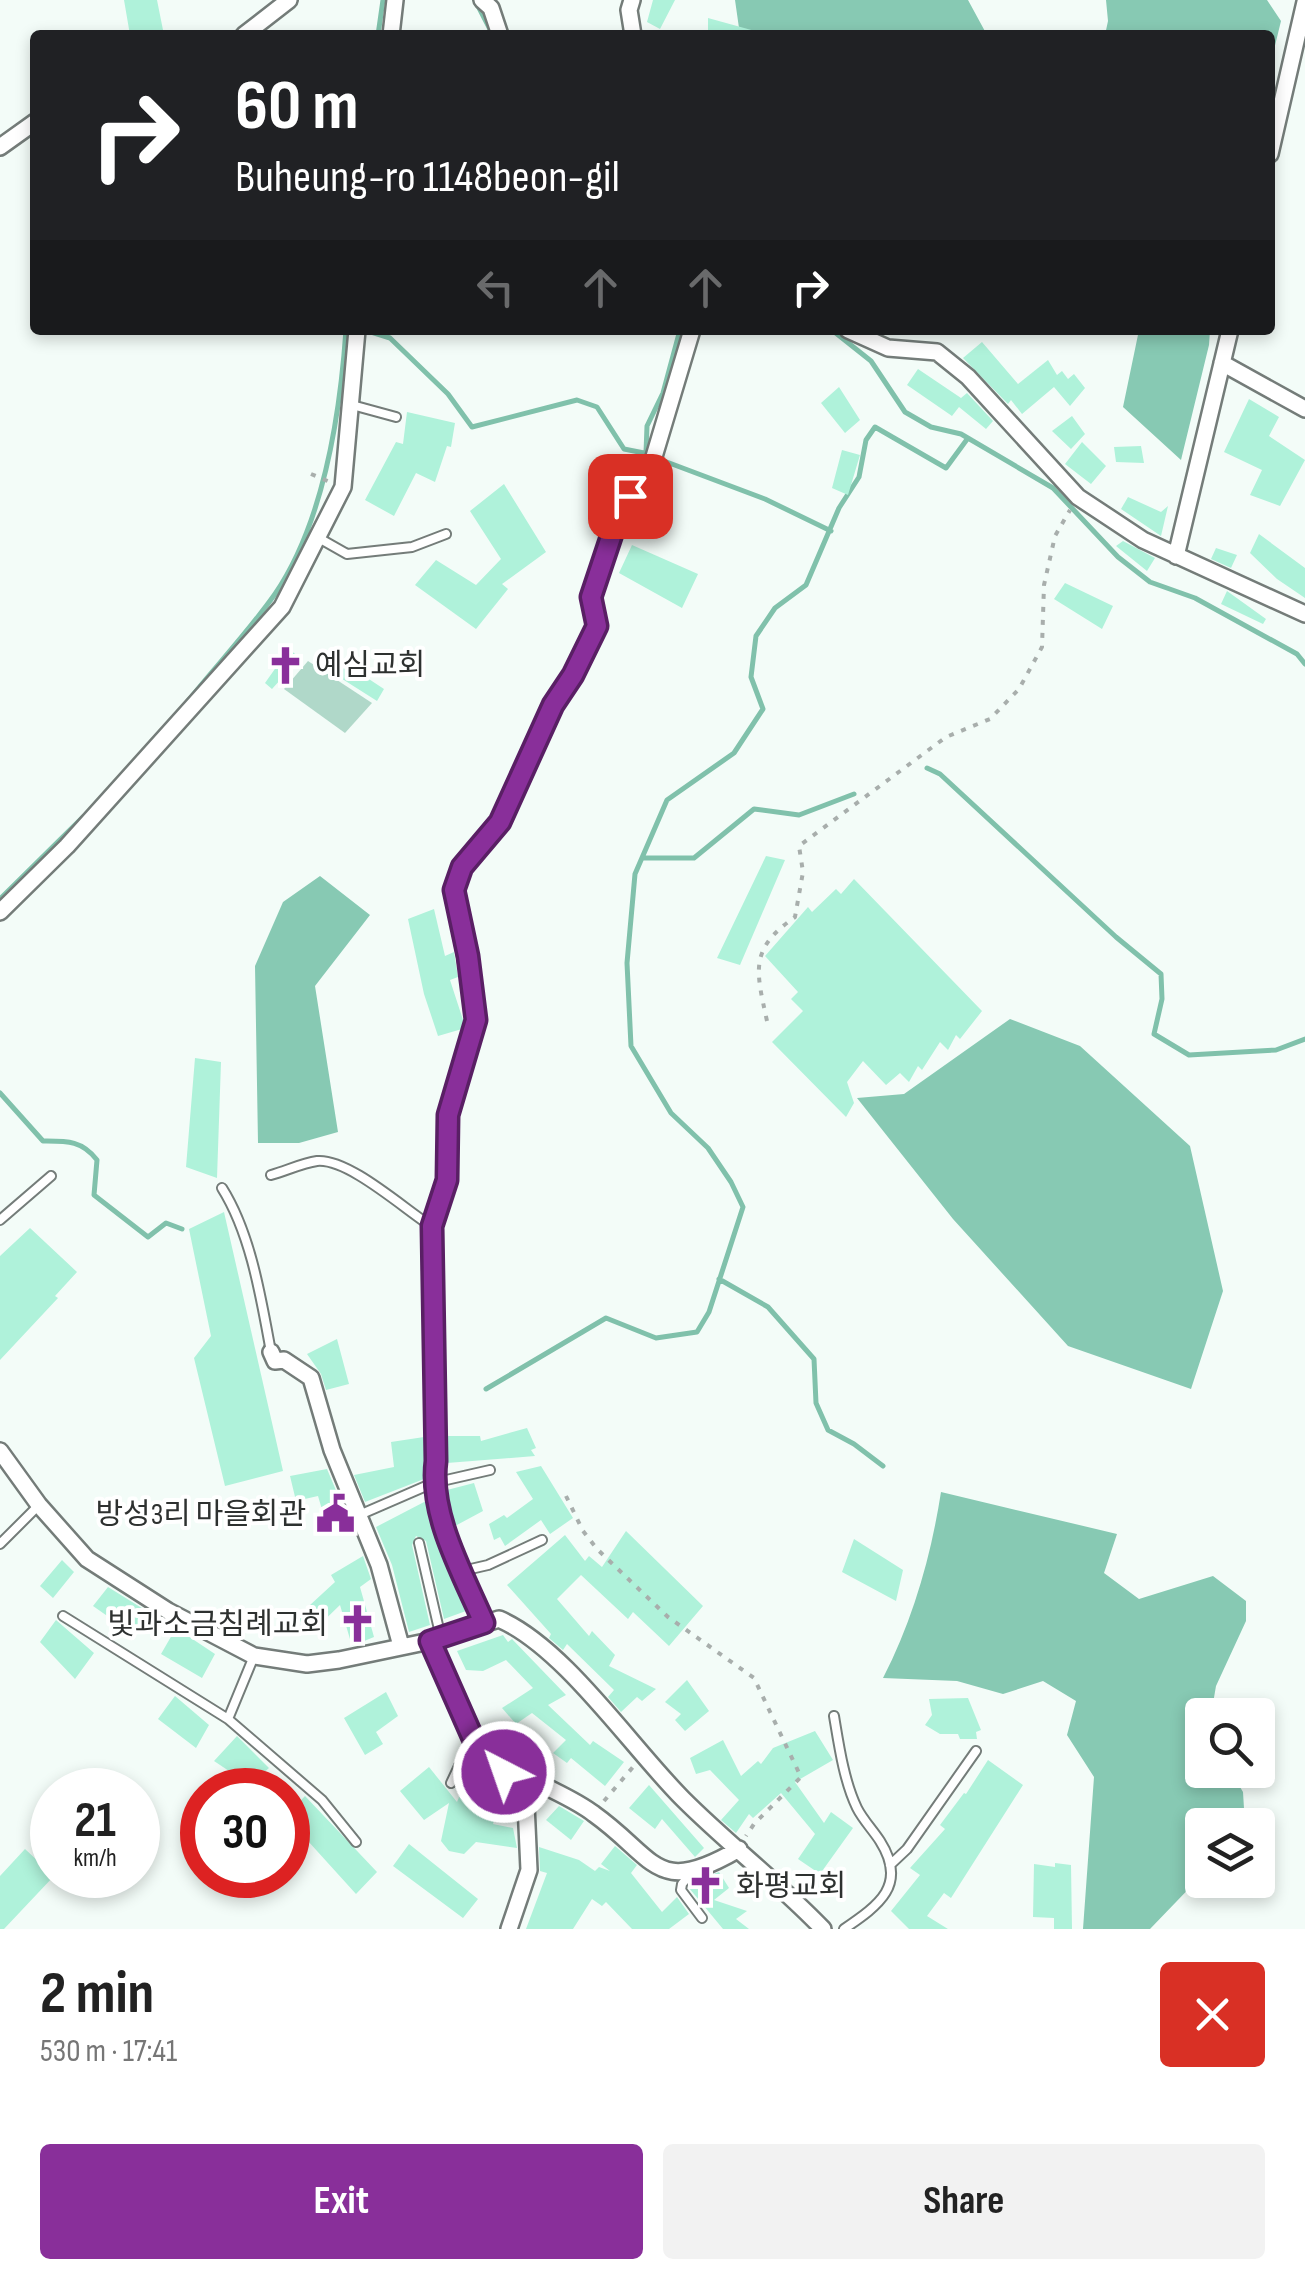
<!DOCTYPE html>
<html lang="en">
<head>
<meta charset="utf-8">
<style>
  :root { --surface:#fff; --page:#f2f2f2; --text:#222; --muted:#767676; --accent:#892f9a }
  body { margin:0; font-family:"Sofia Sans Condensed","Noto Sans KR",sans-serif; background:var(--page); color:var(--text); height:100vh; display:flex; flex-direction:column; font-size:38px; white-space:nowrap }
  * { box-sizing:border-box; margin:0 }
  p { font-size:32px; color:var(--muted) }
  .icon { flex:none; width:55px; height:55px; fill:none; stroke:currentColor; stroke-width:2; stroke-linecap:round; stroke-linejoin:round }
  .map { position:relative; height:1929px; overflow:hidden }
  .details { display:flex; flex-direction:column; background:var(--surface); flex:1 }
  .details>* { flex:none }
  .hud { position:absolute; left:30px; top:30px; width:1245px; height:305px; border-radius:10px; box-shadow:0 5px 15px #0003; background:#202124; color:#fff; overflow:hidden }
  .fabs { position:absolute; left:1185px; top:1698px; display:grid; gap:20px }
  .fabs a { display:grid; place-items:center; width:90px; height:90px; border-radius:10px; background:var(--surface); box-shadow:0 5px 15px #0003; font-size:50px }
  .speed { position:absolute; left:30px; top:1768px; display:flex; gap:20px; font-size:50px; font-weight:700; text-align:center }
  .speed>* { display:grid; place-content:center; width:130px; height:130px; border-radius:50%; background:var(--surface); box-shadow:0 5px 15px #0003; line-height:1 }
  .speed small { font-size:25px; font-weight:400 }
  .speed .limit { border:15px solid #d22; background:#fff; color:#111 }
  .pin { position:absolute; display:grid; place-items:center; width:85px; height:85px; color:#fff; margin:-42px; border-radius:20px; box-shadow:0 5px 15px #0006 }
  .me { position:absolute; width:110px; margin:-55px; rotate:319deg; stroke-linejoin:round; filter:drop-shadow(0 0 8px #0008) }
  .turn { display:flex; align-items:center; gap:35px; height:210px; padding:0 40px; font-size:45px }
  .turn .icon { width:130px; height:130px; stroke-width:2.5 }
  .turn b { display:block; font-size:70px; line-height:85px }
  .lanes { display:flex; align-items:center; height:95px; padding:0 40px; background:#0003; justify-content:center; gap:50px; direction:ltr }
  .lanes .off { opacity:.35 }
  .round { display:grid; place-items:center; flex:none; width:105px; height:105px; border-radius:10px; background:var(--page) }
  .head { display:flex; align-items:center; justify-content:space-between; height:170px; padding:0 40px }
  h1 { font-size:60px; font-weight:700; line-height:75px }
  .primary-button { display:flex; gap:20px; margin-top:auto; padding:20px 40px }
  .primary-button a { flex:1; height:115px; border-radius:10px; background:var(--accent); color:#fff; font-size:40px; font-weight:700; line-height:115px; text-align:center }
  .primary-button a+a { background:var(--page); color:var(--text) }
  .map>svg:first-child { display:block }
</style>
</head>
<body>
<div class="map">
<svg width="1305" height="1929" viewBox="0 0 1305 1929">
  <rect width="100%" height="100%" fill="#f3fcf8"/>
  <path fill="#b0d8c9" d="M308,661L372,703L345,733L284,689Z"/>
  <path fill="#87c9b3" d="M735,0H968L987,35H740Z
    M1106,0H1267L1281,21L1270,66V35H1105L1108,21Z
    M1139,330H1210L1209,345L1181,460L1123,407Z
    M320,876L370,915L315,986L338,1132L299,1143H258L255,966L283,902Z
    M1010,1019L1080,1046L1190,1146L1223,1291L1191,1389L1068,1346L953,1219L857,1098L904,1094Z
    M941,1492L1117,1534L1104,1573L1139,1599L1213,1576L1246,1601V1621L1216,1686L1211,1715H1202V1770H1230L1243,1792L1245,1825H1202V1875L1150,1929H1083L1094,1777L1067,1735L1076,1701L1043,1681L1003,1694L957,1681L883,1678C913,1620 931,1556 941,1492Z"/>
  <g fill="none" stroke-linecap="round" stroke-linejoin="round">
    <path stroke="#80c1ab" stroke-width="5" d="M475,0L493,35
      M378,35L383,0
      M832,330L871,361L905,412L931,427L961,434L1053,488L1118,557L1150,582L1195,598L1297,654L1305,664
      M368,331L390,338L448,394L472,427L577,400L597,407L624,449L649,454
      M646,453L647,426L663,393L680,330
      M664,461L765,499L831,531
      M188,701C216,666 249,631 275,594C324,522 340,415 346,330
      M927,768L940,774L1116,937L1161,974L1162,999L1154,1034L1189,1055L1276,1050L1305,1039
      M642,858H694L754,809L799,815L854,794
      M0,899L83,817
      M0,1093L43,1141C66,1141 82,1140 97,1160L94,1195L148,1237L166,1223L182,1229
      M719,1279L768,1307L814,1359L816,1403L828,1430L854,1444L883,1466
      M486,1389L606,1318L656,1338L697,1332L709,1312L743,1207L731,1182L708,1148L671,1113L631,1046L627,963L635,874L667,800L734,753L763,709L751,677L756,636L775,608L806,585L839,508L859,477L866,440L875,427L946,468L968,438"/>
  </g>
  <path fill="#aff2da" d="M124,0H157L164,35H130Z
    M653,0H675L660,29L647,22Z
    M708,18L755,31L754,35H708Z
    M982,342L1018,384L1048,360L1057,375L1062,371L1068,379L1074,374L1085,388L1070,406L1054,387L1022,414L1011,400L1008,404L963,358Z
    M918,369L961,398L967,393L993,421L986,429L959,407L952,416L907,385Z
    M839,387L860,420L845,433L821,403Z
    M1249,399L1279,417L1269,436L1305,460L1280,506L1250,495L1262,470L1224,452Z
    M407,412L455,423L451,447L447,446L435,482L416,473L394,516L365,500L396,442L403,444Z
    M1072,416L1085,434L1071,449L1052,431Z
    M1082,442L1106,466L1091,484L1065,464Z
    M1141,446L1144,463L1116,462L1114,447Z
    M842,450L860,455L848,495L832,488Z
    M504,484L546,552L502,584L508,589L476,629L415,585L436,560L476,585L501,559L470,511Z
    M1128,497L1161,512L1168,506L1161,536L1121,509Z
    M1259,534L1305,568V598L1277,579L1250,553Z
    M1123,541L1155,558L1147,571L1116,546Z
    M632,545L698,574L682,608L619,573Z
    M1216,548L1237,555L1231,568L1211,559Z
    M1065,583L1113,606L1102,629L1054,599Z
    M1227,591L1266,619L1263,624L1221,604Z
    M289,649L300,658L272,689L265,683Z
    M343,662L384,689L377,701L336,675Z
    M766,856L785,860L740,965L717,958Z
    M854,879L982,1011L960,1039L956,1035L948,1050L940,1042L922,1070L918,1066L909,1082L900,1073L886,1085L863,1061L847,1082L854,1103L846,1117L772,1042L803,1011L791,999L798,992L765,956L808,907L812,912L836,889L841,894Z
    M434,909L445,956L454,952L458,977L450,980L464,1023L462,1029L438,1036L424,994L408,919Z
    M195,1058L221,1062L217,1178L186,1167Z
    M224,1212L283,1471L225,1486L194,1358L211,1336L189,1229Z
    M30,1228L77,1272L55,1296L58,1298L0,1360V1256Z
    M337,1339L349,1384L326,1390L321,1374L307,1354Z
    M527,1428L536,1448L531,1450L535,1456L447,1463V1436H480L481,1441Z
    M424,1437V1479L365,1502L354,1475L394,1467L391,1442Z
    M541,1466L573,1518L550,1534L541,1520L505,1546L500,1537L494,1540L489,1524L504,1515L507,1518L533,1499L516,1472Z
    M327,1469L351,1526L329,1533L318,1496L296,1501L290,1476Z
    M474,1483L483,1511L455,1526L447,1490Z
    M426,1501L439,1548L466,1611L444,1619L426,1541L416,1536L412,1545L430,1625L409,1632L392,1565L376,1527Z
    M626,1531L703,1606L669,1646L633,1612L628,1619L581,1575L557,1599L589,1636L592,1631L615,1655L609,1666L656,1689L642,1701L637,1697L621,1712L608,1697L614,1690L567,1644L563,1650L549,1638L551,1634L507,1585L565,1535L585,1561L589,1556L602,1567Z
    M854,1539L903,1570L896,1601L842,1572Z
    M363,1556L371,1579L360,1587L374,1637L352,1646L340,1605L310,1634L297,1617L335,1582L331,1575Z
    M62,1560L74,1572L53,1598L40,1586Z
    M108,1587L145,1610L133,1634L93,1606Z
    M56,1620L94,1653L75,1679L40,1642Z
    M176,1628L215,1654L202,1678L161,1654Z
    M503,1635L508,1642L512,1639L566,1695L548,1705L590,1745L593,1741L624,1762L605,1786L571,1758L567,1763L553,1753L566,1740L532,1713L516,1724L502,1708L533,1688L506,1660L483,1671L466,1670L457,1651Z
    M687,1680L709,1711L685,1731L675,1720L681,1714L665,1702Z
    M386,1692L398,1716L376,1732L383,1744L365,1755L344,1718Z
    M175,1696L209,1725L196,1748L158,1719Z
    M968,1698L981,1730L976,1732L977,1739H960L958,1734H940L925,1725L932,1715L929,1699Z
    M815,1731L833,1760L795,1782L824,1823L831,1812L853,1828L820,1874L798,1859L815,1834L781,1793L753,1818L749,1814L736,1833L721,1820L739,1800L710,1770L696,1774L690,1758L723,1740L741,1776L758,1761L761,1764L773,1748Z
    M237,1736L269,1768L250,1785L214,1761Z
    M988,1760L1023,1785L951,1898L944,1893L927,1916L948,1929H909L891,1911L920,1875L910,1868L945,1829L940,1825L964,1793L966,1794Z
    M472,1766L508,1787L493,1824L513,1828L517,1848L476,1842L464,1854L449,1851L441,1841L449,1803L424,1820L400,1791L429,1767L457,1802Z
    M649,1785L704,1848L695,1857L662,1819L655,1829L629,1808Z
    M305,1796L377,1872L356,1894L288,1819V1814Z
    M559,1806L584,1821L571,1840L546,1820Z
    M409,1844L478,1899L463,1918L393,1866Z
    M615,1846L637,1865L631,1873L662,1912L677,1897L689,1914L669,1929H632L606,1902L602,1906L592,1899L573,1929H526L547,1873L540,1871L539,1847L579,1860L595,1871L599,1867L610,1871L601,1864Z
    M25,1849L54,1876L4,1929H0V1876Z
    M1055,1863L1071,1865L1072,1929H1054V1918L1033,1917L1034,1864L1055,1867Z
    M719,1872L729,1888L714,1900L747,1911L736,1919L749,1929H723L689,1888L694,1881Z"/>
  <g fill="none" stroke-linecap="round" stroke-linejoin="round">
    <defs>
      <path id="service" d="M352,405L396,417
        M317,537L347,554L412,547L446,534
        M271,1175C286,1171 302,1163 317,1161C348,1158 403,1208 431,1226
        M222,1188C251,1234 261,1298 271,1352
        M0,1220L51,1176
        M357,1516L433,1483L490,1470
        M419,1543L441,1638
        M0,1544L39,1505
        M462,1571L488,1565L542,1540
        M63,1616L228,1719L322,1800L356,1842
        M834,1716C839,1746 844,1781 857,1808C863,1820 873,1830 880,1841C908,1885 879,1905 844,1929
        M228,1719L254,1656
        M451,1783L459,1766L479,1752
        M890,1865L907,1849L976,1751
        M692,1872L682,1884L681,1890L702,1918"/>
      <path id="minor" d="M482,0L491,8L500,35
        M632,0L629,10L633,35
        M244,35L289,0
        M391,35L395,0
        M0,147L35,122
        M1270,154L1305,2
        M848,330L888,348L937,352L968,377L1078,497L1143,540L1305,614
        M1222,363L1305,409
        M1176,556L1230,330
        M0,912L67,846L282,607L343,487L357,330
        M271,1352L275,1361L284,1360L311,1378L332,1450L379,1565L401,1646
        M0,1451L39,1505L87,1559L168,1611L254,1656L307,1664L339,1660L430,1641L499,1619C564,1647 631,1747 683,1799C728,1844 779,1883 823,1929
        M483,1623C463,1574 429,1515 436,1461L431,1226L447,1181L448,1115L477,1020L454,890L462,867L500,822L553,705L573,675L597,626L591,597L614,529L653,460L692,330
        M430,1641L479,1752L503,1772L525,1782L533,1780C553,1791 576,1800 594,1814C657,1859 655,1898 739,1849
        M509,1929L529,1870L525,1782"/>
    </defs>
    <use href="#service" stroke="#747c79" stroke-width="12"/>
    <use href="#minor" stroke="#747c79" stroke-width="20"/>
    <path stroke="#a8aeac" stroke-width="4" stroke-dasharray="5 8" stroke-linecap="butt" d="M311,474L330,482
      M767,1021C756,970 749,949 795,917L803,872L799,846L946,737L990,719L1019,689L1042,647L1044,585L1055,536L1070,510
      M566,1496L583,1531L597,1549L668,1617L754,1678L801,1777L754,1824L746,1836
      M604,1801L633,1767"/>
    <use href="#service" stroke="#fff" stroke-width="8"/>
    <use href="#minor" stroke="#fff" stroke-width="15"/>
  </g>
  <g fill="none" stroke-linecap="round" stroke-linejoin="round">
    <defs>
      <path id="route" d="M504,1772L479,1752L430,1641L484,1623C463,1574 429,1515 436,1461L432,1226L447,1180L448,1115L476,1020L468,956L454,890L462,867L500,822L553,705L573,675L597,626L591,597L614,528L630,496"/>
    </defs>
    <use href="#route" stroke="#591f64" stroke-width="25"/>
    <use href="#route" stroke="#892f9a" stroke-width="18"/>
  </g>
  <defs>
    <symbol id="church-bare" viewBox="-9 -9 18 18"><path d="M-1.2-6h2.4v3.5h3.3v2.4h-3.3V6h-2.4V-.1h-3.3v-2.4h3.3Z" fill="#892f9a" stroke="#fff" stroke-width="2.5" paint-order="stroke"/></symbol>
    <symbol id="civic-bare" viewBox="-9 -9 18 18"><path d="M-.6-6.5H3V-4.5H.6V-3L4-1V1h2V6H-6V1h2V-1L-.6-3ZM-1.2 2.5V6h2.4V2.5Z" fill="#892f9a" stroke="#fff" stroke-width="2.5" paint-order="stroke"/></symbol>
  </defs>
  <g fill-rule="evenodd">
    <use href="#church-bare" x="258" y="638" width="55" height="55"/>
    <use href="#civic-bare" x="308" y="1486" width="55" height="55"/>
    <use href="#church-bare" x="330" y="1596" width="55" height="55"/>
    <use href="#church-bare" x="678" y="1858" width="55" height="55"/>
  </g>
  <g text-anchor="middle" stroke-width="8" stroke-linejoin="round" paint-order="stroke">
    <g font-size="30" fill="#2e3130" stroke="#fff" text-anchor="start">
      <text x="315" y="675">예심교회</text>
      <text x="306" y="1524" text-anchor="end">방성3리 마을회관</text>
      <text x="328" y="1634" text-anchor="end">빛과소금침례교회</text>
      <text x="736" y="1896">화평교회</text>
    </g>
  </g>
</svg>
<div class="fabs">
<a><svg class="icon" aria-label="search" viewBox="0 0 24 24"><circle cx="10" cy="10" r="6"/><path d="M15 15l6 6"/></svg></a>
<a><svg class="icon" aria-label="layers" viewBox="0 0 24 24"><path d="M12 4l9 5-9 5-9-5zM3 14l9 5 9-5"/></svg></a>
</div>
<div class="speed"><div>21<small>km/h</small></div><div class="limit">30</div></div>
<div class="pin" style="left:630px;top:496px;background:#d93025"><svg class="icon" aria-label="arrive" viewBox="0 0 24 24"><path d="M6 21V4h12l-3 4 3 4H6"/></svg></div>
<svg class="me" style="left:504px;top:1772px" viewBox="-20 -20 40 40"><circle r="17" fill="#892f9a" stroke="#fff" stroke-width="3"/><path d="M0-11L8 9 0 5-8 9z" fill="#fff"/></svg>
<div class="hud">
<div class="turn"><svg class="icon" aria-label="right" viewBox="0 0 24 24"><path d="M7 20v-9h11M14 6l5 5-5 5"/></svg><div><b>60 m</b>Buheung-ro 1148beon-gil</div></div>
<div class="lanes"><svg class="icon off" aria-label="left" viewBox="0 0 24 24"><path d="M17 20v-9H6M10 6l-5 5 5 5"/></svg><svg class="icon off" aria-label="ahead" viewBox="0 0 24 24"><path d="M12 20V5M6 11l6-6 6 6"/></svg><svg class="icon off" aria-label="ahead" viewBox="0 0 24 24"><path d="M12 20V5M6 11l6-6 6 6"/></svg><svg class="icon" aria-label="right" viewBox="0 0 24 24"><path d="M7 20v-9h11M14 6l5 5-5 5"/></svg></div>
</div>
</div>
<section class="details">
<div class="head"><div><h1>2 min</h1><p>530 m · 17:41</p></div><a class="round" style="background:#d93025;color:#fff"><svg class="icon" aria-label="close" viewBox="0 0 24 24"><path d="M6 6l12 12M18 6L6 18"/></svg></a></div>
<div class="primary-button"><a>Exit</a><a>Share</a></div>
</section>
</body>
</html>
